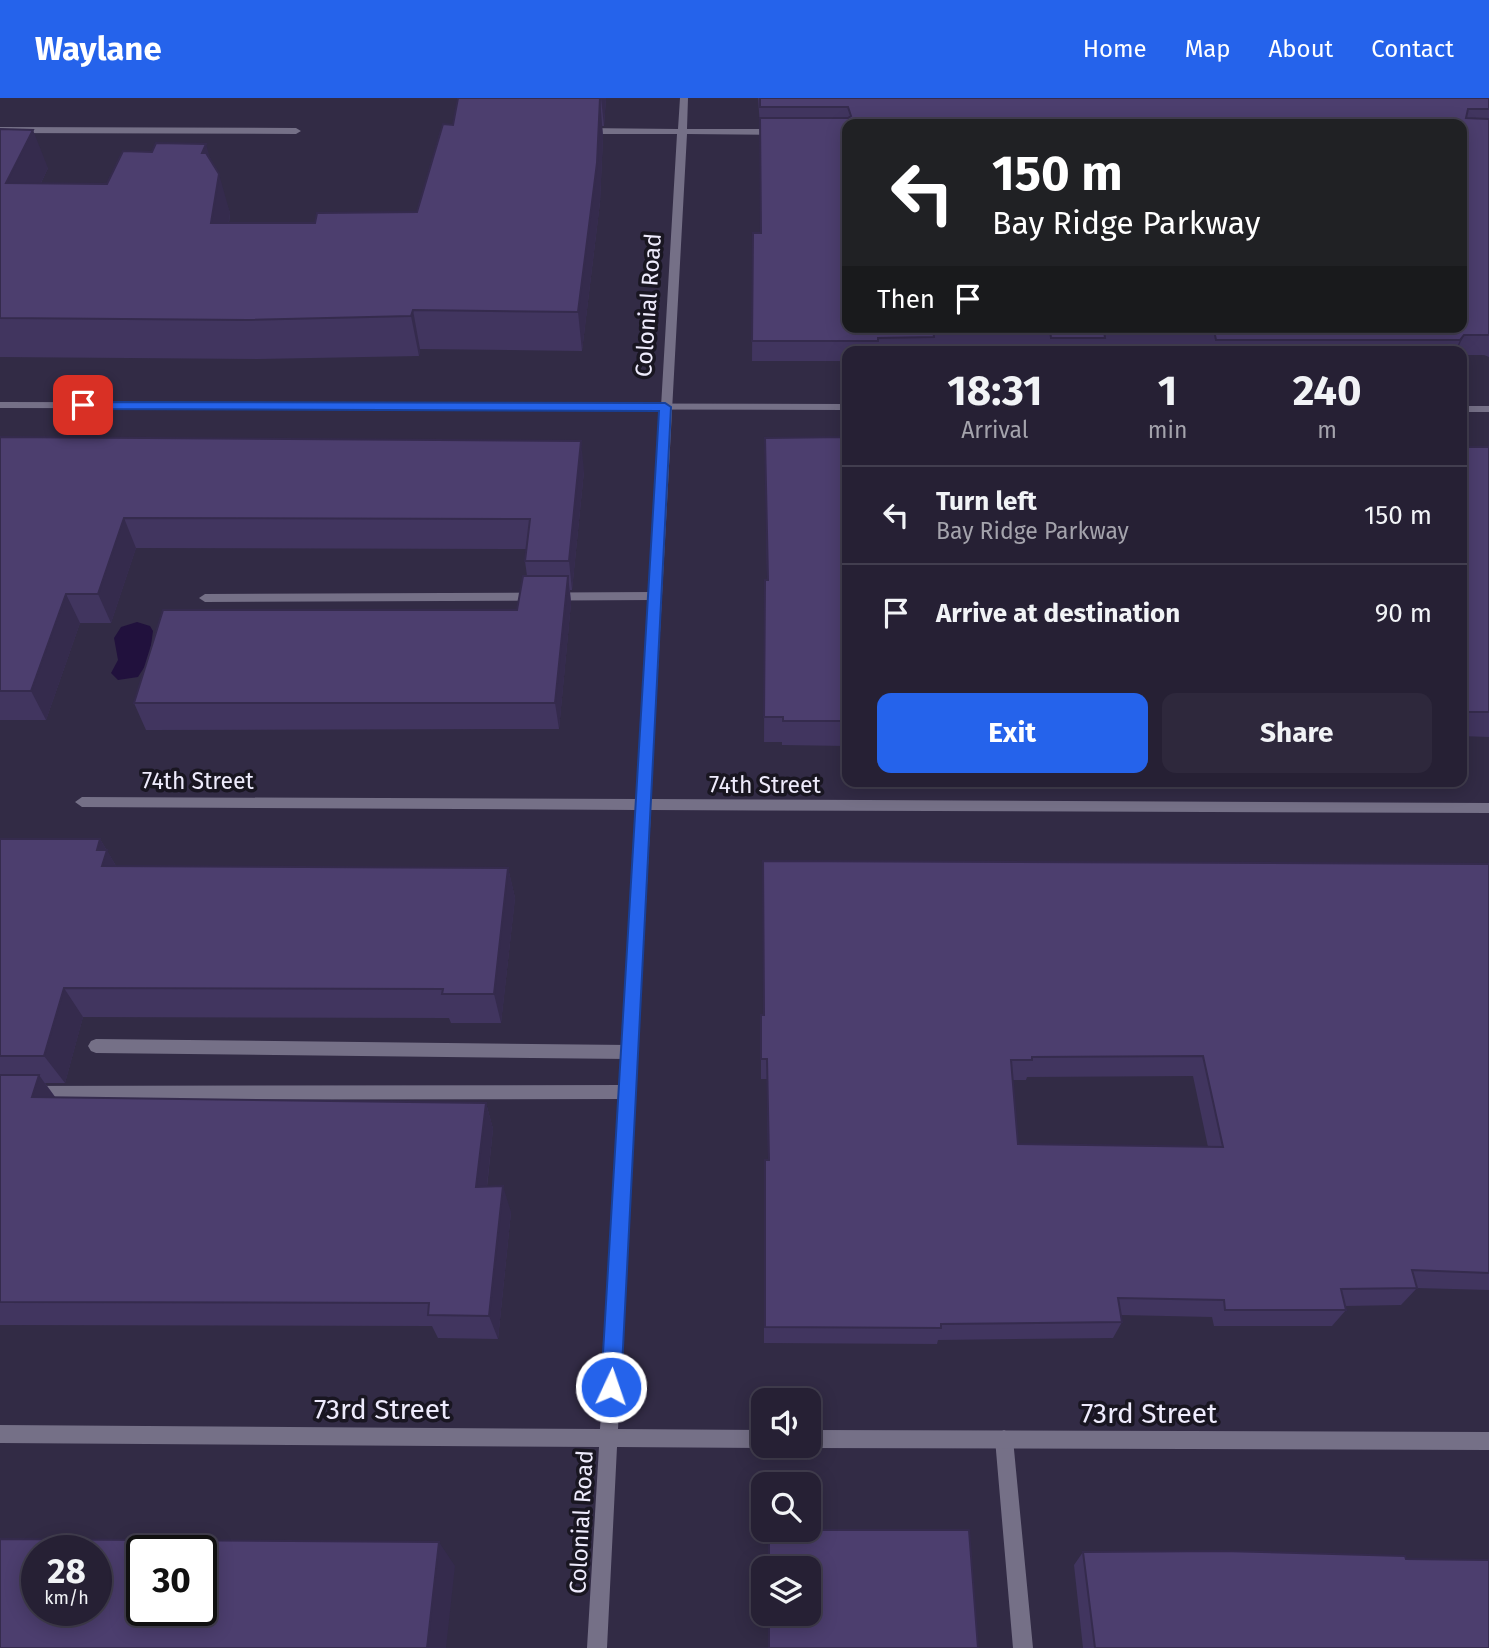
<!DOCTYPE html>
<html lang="en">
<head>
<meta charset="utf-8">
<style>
  :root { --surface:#262034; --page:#2e283c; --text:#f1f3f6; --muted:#a4a3ac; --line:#423e4f; --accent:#2563eb }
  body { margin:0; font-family:"Fira Sans",sans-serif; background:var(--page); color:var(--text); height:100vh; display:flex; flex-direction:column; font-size:26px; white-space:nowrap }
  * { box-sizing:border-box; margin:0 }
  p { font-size:23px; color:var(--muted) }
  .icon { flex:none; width:38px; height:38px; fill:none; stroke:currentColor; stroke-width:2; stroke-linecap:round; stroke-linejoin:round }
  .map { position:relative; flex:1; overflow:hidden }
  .details { position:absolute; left:842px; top:248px; width:625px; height:441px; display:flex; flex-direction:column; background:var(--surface); border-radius:14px; box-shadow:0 4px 18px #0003,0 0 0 2px var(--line) }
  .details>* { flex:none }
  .top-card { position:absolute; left:842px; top:21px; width:625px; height:214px; border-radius:14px; box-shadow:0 4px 18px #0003,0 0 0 2px var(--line); background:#202124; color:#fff; overflow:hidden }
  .controls { position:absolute; left:751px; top:1290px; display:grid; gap:14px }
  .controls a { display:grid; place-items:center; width:70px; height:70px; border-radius:14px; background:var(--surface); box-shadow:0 4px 18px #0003,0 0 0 2px var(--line); font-size:35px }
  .speed { position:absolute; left:21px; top:1437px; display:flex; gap:14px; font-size:35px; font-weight:700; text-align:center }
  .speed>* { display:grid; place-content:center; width:91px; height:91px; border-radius:50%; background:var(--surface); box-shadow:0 4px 18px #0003,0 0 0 2px var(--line); line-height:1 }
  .speed small { font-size:18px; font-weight:400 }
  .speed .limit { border:4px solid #111; border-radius:10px; background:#fff; color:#111 }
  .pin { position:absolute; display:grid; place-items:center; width:60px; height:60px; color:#fff; margin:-30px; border-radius:14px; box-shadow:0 4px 10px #0006 }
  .me { position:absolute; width:77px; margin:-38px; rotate:3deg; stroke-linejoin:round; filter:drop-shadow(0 0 5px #0008) }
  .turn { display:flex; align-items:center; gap:24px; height:147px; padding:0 35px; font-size:32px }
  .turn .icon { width:91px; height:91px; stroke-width:2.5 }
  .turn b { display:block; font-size:49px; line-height:60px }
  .then { display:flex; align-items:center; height:66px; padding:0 35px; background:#0003; gap:14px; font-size:26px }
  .eta { display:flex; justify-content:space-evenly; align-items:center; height:119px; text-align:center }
  .eta b { font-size:42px; font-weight:700; line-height:49px }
  .button { display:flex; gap:14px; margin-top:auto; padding:14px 35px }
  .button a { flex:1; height:80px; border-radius:14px; background:var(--accent); color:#fff; font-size:28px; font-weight:700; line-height:80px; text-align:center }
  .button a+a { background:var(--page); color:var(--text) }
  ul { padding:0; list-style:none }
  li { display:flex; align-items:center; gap:21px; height:98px; padding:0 35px; border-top:2px solid var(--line) }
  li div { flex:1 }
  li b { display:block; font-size:26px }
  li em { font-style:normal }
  header { display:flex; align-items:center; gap:42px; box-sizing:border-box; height:98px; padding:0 35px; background:var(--accent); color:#fff }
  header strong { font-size:33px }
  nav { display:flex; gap:38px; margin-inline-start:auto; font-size:24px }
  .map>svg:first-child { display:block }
</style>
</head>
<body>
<header>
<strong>Waylane</strong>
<nav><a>Home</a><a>Map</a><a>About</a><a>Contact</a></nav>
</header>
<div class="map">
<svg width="1489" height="1550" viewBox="0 0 1489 1550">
  <rect width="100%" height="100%" fill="#322b45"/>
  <path fill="#21113d" d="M137,524L150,528L153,533L149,562L138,579L118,582L111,575L118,562L114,540L121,529Z"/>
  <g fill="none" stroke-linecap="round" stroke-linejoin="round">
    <path fill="#757087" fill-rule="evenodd" d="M654,494L660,498L654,502L205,504L199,500L205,496Z
      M96,941L629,947L634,949L637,954L634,959L629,961L96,955L91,953L88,948L91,943Z
      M626,987L631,989L634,994L631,999L626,1001L0,1002V988Z
      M1004,1332L1010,1335L1013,1341L1033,1550H1013L995,1341L998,1335Z"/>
    <path fill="#757087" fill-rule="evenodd" d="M680,0H688L687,31H779L784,34L779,37L687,36L651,701L1489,705V715L651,712L618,1331L763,1332V1348H769L763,1350L617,1349L607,1550H587L599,1349L0,1345V1327L600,1331L637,712L82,709L75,704L82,699L638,701L677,36H583L578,33L583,30L678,31Z
      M0,29L296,30L301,33L296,36L0,35Z
      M808,1332L1489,1334V1352L808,1350L802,1348H808Z"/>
    <path fill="#757087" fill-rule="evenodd" d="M0,304L847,306V312L0,310Z
      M1461,308H1489V314H1461Z"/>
  </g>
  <path fill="#41355f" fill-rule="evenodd" d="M458,0H606L604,28H602L603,39L600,104L582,253L420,251L419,258L258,261L0,259V31L48,70L41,85L107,86L210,60L230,115L229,125H315L417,114L453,27Z
    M758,0H1489V259L1484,257H1461V254H1208V252H1103V254H1046V252L933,250V254H847V263H752L753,135H760V28Z
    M0,339L584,373L572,492H570L571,505L559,631L146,632L134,605L517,512L527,478L525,463L526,451L136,450L111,525H80L46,622H0Z
    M847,339V648L782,647V644H764L765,482H767L765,340Z
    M1461,349H1489V639L1461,638Z
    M0,741H100L116,768L508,770L515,800L501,925H451L449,920L83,919L65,985H45L56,1000L486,1005L493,1031L487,1089L511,1114L498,1241L438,1240L432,1228L0,1227Z
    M763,763L1489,766V1192L1417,1190L1401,1207L1345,1208L1346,1212L1332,1228H1214L1212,1219L1121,1217L1122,1224L1113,1240L938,1242L937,1246L764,1245V1081L768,1062L767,981H761V917H764ZM1193,978L1208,1049L1018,1046L1013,982H1026L1027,979Z
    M1083,1454L1406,1461L1489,1550H1083L1074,1467Z"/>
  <path fill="#352b4d" d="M600,0L603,39L600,104L582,253L578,214Z
    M601,0H606L604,28Z
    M33,32L48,70L22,124L6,85Z
    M206,46L217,85L202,55Z
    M219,76L230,115L223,164L211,125Z
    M413,212L420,251L419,258L411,218Z
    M1464,237L1456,254H1455L1460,242Z
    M581,343L584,373L572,492L569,463Z
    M124,420L136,450L111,525L98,496Z
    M568,478L571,505L559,631L555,605Z
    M66,496L80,525L46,622L31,593Z
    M100,741L107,753V752L124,783L102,768L97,752Z
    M508,770L515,800L501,925L494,896Z
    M64,890L83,919L65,985L44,958Z
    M39,977L59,1005L32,999Z
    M486,1005L493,1031L484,1114L476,1089Z
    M503,1088L511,1114L498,1241L489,1218Z
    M439,1444L455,1468L446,1550H427Z"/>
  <path fill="#4c3e6e" stroke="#352b4d" stroke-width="2" fill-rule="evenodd" d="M458,0H600L597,65L578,214L413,212L411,218L247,222L0,220V31L33,32L6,85L107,86L123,53L152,54L156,45L206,46L202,55H206L219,76L211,125H315L317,115L417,114L443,26L453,27Z
    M760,0H1489V11H1468L1466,20L1489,21V237H1464L1460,242H1216L1214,232H1104L1105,240H1051L1050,232L933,230L934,239L878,240V243H752L753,135H761L760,20H848L851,18L848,9H760ZM847,26H1461V229H847Z
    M0,339L581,343L569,463H525L530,421L124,420L98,496H66L31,593H0Z
    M847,339V623H783V619H764L765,482H768L765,340Z
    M1461,349H1489V614H1461Z
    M523,478H568L555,605H134L163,512H517Z
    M0,741H100L97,752H107L102,768L508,770L494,896H442L443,891L64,890L44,958H0Z
    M763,763L1489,766V1175L1412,1172L1417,1190L1341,1191L1346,1212H1225L1224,1202L1118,1200L1122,1224L941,1226V1230L765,1229V1062H769L767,961H761V917H764ZM1203,958L1223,1049L1018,1046L1011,962H1032V959Z
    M0,977H39L32,999L486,1005L476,1089L503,1088L489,1218L428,1217L429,1205L0,1204Z
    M769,1432H969L978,1550H769V1516H808V1470H769Z
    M0,1441L439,1444L427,1550H0ZM37,1452H96V1512H37ZM142,1452H201V1512H142Z
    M1222,1453L1405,1458L1406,1461L1489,1462V1550H1095L1083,1454Z"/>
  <path fill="#2563eb" stroke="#184099" stroke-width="2" d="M79,304L665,305L671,309L621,1289L618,1296L611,1299L604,1296L601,1289L659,313L83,311L77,307Z"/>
  <g text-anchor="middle" stroke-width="7" stroke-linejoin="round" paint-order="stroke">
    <g font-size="23" fill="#eeebfc" stroke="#191621">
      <text transform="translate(648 207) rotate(-86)" y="8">Colonial Road</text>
      <text x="198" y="691">74th Street</text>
      <text x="765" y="695">74th Street</text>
      <text transform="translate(581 1424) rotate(-87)" y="8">Colonial Road</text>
    </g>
    <g font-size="28" fill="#eeebfc" stroke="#191621">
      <text x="382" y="1321">73rd Street</text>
      <text x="1149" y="1325">73rd Street</text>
    </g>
  </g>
</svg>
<div class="controls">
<a><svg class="icon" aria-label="sound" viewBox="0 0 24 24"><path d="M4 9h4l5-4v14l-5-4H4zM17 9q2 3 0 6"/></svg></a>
<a><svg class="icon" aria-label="search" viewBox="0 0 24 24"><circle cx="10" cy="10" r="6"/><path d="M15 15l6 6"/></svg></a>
<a><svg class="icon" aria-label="layers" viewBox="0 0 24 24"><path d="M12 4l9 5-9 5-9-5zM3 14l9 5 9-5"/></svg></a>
</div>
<div class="speed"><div>28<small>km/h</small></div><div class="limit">30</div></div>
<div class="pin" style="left:83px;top:307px;background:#d93025"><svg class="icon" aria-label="arrive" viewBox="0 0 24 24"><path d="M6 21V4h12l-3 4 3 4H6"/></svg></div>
<svg class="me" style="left:611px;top:1289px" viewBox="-20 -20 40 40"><circle r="17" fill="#2563eb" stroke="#fff" stroke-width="3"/><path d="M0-11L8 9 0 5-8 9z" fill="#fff"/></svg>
<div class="top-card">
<div class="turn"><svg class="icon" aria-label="left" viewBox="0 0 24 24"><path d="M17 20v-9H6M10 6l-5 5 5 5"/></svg><div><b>150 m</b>Bay Ridge Parkway</div></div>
<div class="then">Then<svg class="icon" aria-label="arrive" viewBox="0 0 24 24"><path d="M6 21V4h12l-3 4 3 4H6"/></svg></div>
</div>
<section class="details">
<div class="eta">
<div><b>18:31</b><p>Arrival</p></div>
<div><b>1</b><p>min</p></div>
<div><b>240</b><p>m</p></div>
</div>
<ul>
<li><svg class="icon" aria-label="left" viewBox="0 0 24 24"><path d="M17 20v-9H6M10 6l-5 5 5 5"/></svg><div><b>Turn left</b><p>Bay Ridge Parkway</p></div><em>150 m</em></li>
<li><svg class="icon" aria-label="arrive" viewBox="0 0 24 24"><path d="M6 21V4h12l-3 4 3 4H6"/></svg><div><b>Arrive at destination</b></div><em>90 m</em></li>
</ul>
<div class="button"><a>Exit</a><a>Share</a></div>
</section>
</div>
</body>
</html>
